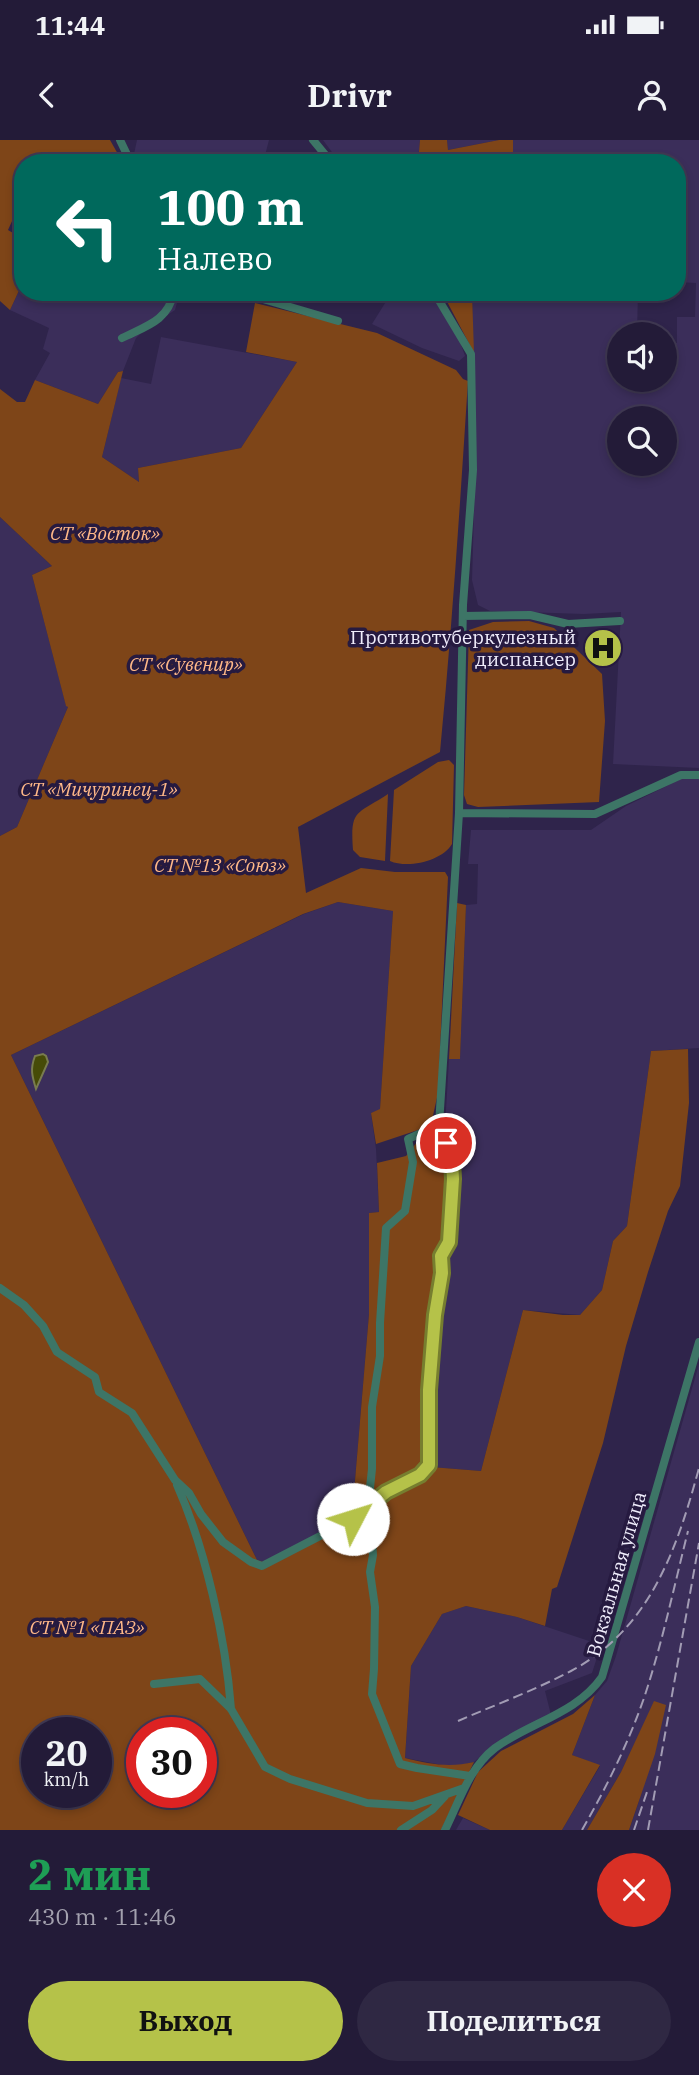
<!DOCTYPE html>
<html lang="ru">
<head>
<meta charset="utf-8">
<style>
  :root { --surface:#231b38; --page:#2f2843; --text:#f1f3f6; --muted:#a3a1ae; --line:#403953; --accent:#b5c249 }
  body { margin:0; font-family:"IBM Plex Serif",serif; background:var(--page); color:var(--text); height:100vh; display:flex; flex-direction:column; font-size:26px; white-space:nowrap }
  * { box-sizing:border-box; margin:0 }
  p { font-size:23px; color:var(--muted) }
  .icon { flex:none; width:38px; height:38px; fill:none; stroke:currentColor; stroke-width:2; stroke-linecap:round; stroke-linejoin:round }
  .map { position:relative; height:1690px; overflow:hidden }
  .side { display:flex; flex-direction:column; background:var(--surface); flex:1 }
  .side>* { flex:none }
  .banner { position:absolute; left:14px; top:14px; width:672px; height:147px; border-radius:28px; box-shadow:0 4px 10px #0003,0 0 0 2px var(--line); background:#00695c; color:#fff; overflow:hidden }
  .controls { position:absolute; left:607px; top:182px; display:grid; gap:14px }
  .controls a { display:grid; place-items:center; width:70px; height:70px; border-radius:50%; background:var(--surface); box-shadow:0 4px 10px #0003,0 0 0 2px var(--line); font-size:35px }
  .speed { position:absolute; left:21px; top:1577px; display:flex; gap:14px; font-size:35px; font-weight:700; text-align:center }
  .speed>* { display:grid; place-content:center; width:91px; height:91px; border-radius:50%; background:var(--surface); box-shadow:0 4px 10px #0003,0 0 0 2px var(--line); line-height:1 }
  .speed small { font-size:18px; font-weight:400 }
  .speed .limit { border:10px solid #d22; background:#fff; color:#111 }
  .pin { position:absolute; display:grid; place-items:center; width:60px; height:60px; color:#fff; margin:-30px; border:4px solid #fff; border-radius:50%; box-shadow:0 2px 7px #0007 }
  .me { position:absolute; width:77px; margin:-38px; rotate:50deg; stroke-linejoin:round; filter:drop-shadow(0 0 5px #0008) }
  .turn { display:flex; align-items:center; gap:24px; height:147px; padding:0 28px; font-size:32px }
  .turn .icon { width:91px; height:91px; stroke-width:2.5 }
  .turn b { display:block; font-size:49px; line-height:60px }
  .round { display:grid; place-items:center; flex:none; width:74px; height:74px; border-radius:37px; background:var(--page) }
  .head { display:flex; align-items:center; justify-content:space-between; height:119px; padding:0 28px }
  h1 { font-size:42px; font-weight:700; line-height:52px; color:#1e9e55 }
  .primary-button { display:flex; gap:14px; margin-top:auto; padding:14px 28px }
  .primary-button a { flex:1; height:80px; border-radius:42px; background:var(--accent); color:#111; font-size:28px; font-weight:700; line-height:80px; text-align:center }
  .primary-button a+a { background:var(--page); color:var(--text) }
  .status { display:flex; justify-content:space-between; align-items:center; height:49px; padding:0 35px; background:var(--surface); direction:ltr }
  .status svg { height:19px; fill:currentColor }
  header { display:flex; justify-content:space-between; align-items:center; height:91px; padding:0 28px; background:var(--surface); font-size:32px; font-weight:700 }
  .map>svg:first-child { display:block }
</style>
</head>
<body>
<div class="status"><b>11:44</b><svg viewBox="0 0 49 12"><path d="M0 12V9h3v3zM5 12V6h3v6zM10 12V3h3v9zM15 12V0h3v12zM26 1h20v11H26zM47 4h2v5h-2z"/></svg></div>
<header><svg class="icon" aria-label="back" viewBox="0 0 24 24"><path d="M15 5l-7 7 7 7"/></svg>Drivr<svg class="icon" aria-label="person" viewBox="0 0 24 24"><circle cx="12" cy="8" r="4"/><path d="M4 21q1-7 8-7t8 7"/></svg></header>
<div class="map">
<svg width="699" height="1690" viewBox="0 0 699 1690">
  <rect width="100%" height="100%" fill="#2f244b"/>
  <path fill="#3b2e5a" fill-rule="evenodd" d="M137,0H269L263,23H174L134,14Z
    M323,0H420L418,23H340Z
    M447,0H499L448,10Z
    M513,0H699V628L613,624L621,472L584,474L490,471L478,465L472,440L475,339L472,152H638L637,194H620V240H665V203H677V177H695L696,143L677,142V23H513ZM620,278H665V324H620Z
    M23,142V152H180L175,170L143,191L136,198L123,231L118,232L98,264L35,240L50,213L43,209L49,188L10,170Z
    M392,152H429L457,193L465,216L459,221L422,208L372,184Z
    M161,197L297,222L241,308L138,328L139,342L102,317L121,238L151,244Z
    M0,377L52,426L32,435L66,565L68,567L17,687L0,696Z
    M681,639H699V908L651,911L627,1086L613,1101L602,1150L580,1175L523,1170L481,1331L430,1327L431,1251L453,1006L445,987L449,919L460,918L466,765L477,764L478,724H468L471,690H591L626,666Z
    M338,762L393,771L380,970L371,973L376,1009L379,1072L369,1073V1174L352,1376L263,1422L257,1420L11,915L304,774Z
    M699,1224V1690H629L639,1661L655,1561L621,1632L587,1690H562L600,1626L572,1615L595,1555L607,1541L616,1516Z
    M466,1466L517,1477L601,1505L592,1533L545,1551L551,1575L493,1605L474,1622L453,1627L405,1618L411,1526L442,1474Z
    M463,1678L490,1690H456Z"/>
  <path fill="#7e4518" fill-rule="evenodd" d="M0,0H110L123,23H23V66L17,70L8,90L23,99V142L10,170L0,161Z
    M420,0H447L448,10L499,0H513V23H418Z
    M442,152H472L474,213Z
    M255,163L377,193L456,230L463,239L468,241C460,365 452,488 440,612L298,687L306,753L361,728L395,732H445L448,737L438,953L432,980L418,990L376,1004L371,973L380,969L393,771L338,762L303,774L11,915L257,1420L263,1422L352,1376L369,1174V1073L379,1072L377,1023L406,1016L421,997L445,987L453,1006L456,1042L443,1117L431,1251V1327L481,1331L523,1170L563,1175H580L602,1150L613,1101L627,1086L651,911L688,909L689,963L680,1046L668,1071L648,1132L626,1206L603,1303L557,1447L552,1449L545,1486L517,1477L466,1466L442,1474L411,1526L405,1618C430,1624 449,1628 474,1622L441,1690H0V696L17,687L68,567L66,566L32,435L52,426L0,377V249L17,262H25L35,240L98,264L118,232L123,231L102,317L139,342L138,328L241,308L297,222L246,212ZM37,1592H96V1652H37ZM142,1592H201V1652H142Z
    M529,481L554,488L602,534L605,581L599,662L478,667L467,664L464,655L469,490L493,482Z
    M449,620L454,625L452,704C442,721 408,729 390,721L394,650L438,622Z
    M388,654L385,721L360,717L353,710C350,669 356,675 388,654Z
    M457,763L466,765L460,919H449Z
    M595,1555L572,1615L600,1625L562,1690H490L458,1675L478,1632L501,1611L573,1574Z
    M654,1561L666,1565L655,1614L629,1690H587L621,1632Z"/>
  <path fill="#464b07" stroke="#797c50" stroke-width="2" d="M43,914L46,916L48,922L36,949C32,936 30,929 35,916Z"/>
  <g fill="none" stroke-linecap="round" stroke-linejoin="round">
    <path stroke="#3d7566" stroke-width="8" d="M120,0L131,23
      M313,0L332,23
      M239,152L338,181
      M122,198C146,186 168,181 174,152
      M463,476L530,475L568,484L620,481
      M459,673L595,674L681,635H699
      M439,985L408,999L413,1022L405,1071L386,1088L380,1183V1216L372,1267V1329L369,1357L373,1415L370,1432L375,1467L374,1529L372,1554L400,1624L417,1628L470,1636
      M0,1148L24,1165L43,1186L57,1212L95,1237L99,1252L132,1273L175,1340L189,1353L201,1374L223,1402L251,1422L262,1426L353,1379L386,1352L420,1335L429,1325V1249L442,1133L441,1117L449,1102L453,1039L452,1021L439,985L459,673L463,465L473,330L471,214L434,152
      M177,1345C205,1408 226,1499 231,1569
      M154,1544L200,1539L231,1569L265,1627L290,1639L367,1663L413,1666L464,1648
      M401,1690L432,1670L445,1656
      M445,1690C459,1662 469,1628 495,1608C531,1582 576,1574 602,1537L699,1202"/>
    <path stroke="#a29cb4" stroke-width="2" stroke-dasharray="10 5" stroke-linecap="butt" d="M458,1581C495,1565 535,1550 571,1531C650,1489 677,1409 699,1328
      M582,1690C606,1648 628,1604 644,1558C662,1504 674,1447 688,1391
      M634,1690L648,1649
      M648,1690L699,1403"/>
  </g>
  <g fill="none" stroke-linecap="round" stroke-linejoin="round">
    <defs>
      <path id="route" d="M353,1379L386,1352L420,1335L429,1325V1250L435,1175L442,1133L441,1116L449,1102L453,1039L452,1021L446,1003"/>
    </defs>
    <use href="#route" stroke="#767e2f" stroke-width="18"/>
    <use href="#route" stroke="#b5c249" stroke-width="12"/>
  </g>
  <defs>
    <symbol id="hospital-disc" viewBox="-11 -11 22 22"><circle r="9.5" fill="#b5c249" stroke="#261a40"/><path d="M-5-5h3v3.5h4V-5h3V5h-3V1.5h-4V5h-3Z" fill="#111"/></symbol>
  </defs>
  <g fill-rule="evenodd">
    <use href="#hospital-disc" x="581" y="486" width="44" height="44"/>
  </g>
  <g text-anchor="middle" stroke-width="7" stroke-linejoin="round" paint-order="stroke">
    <g font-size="19" font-style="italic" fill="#ffb888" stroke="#261a40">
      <text x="105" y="400">СТ «Восток»</text>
      <text x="186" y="531">СТ «Сувенир»</text>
      <text x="99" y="656">СТ «Мичуринец-1»</text>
      <text x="220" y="732">СТ №13 «Союз»</text>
      <text x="87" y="1494">СТ №1 «ПАЗ»</text>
    </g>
    <g font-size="19" fill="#f0edfc" stroke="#261a40" text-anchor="end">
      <text x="576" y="504">Противотуберкулезный<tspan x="576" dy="22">диспансер</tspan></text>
    </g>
    <g font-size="19" fill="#f0edfc" stroke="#261a40">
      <text transform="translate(616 1434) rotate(-74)" y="7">Вокзальная улица</text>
    </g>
  </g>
</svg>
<div class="controls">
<a><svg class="icon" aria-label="sound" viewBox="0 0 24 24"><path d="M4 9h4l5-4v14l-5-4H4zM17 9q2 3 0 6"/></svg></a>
<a><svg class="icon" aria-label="search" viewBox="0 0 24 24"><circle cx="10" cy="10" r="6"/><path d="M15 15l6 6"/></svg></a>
</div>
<div class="speed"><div>20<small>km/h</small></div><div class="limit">30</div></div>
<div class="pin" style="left:446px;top:1003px;background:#d93025"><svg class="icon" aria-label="arrive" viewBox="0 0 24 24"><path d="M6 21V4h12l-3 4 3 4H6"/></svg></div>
<svg class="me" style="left:353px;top:1379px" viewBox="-20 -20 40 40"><circle r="19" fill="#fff"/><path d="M0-13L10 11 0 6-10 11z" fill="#b5c249"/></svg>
<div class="banner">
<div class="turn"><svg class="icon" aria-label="left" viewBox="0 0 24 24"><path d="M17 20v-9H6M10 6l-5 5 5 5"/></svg><div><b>100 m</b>Налево</div></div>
</div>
</div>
<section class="side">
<div class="head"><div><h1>2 мин</h1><p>430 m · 11:46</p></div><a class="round" style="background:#d93025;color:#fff"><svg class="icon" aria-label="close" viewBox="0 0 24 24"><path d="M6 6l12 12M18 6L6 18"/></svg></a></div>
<div class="primary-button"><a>Выход</a><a>Поделиться</a></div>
</section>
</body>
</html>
